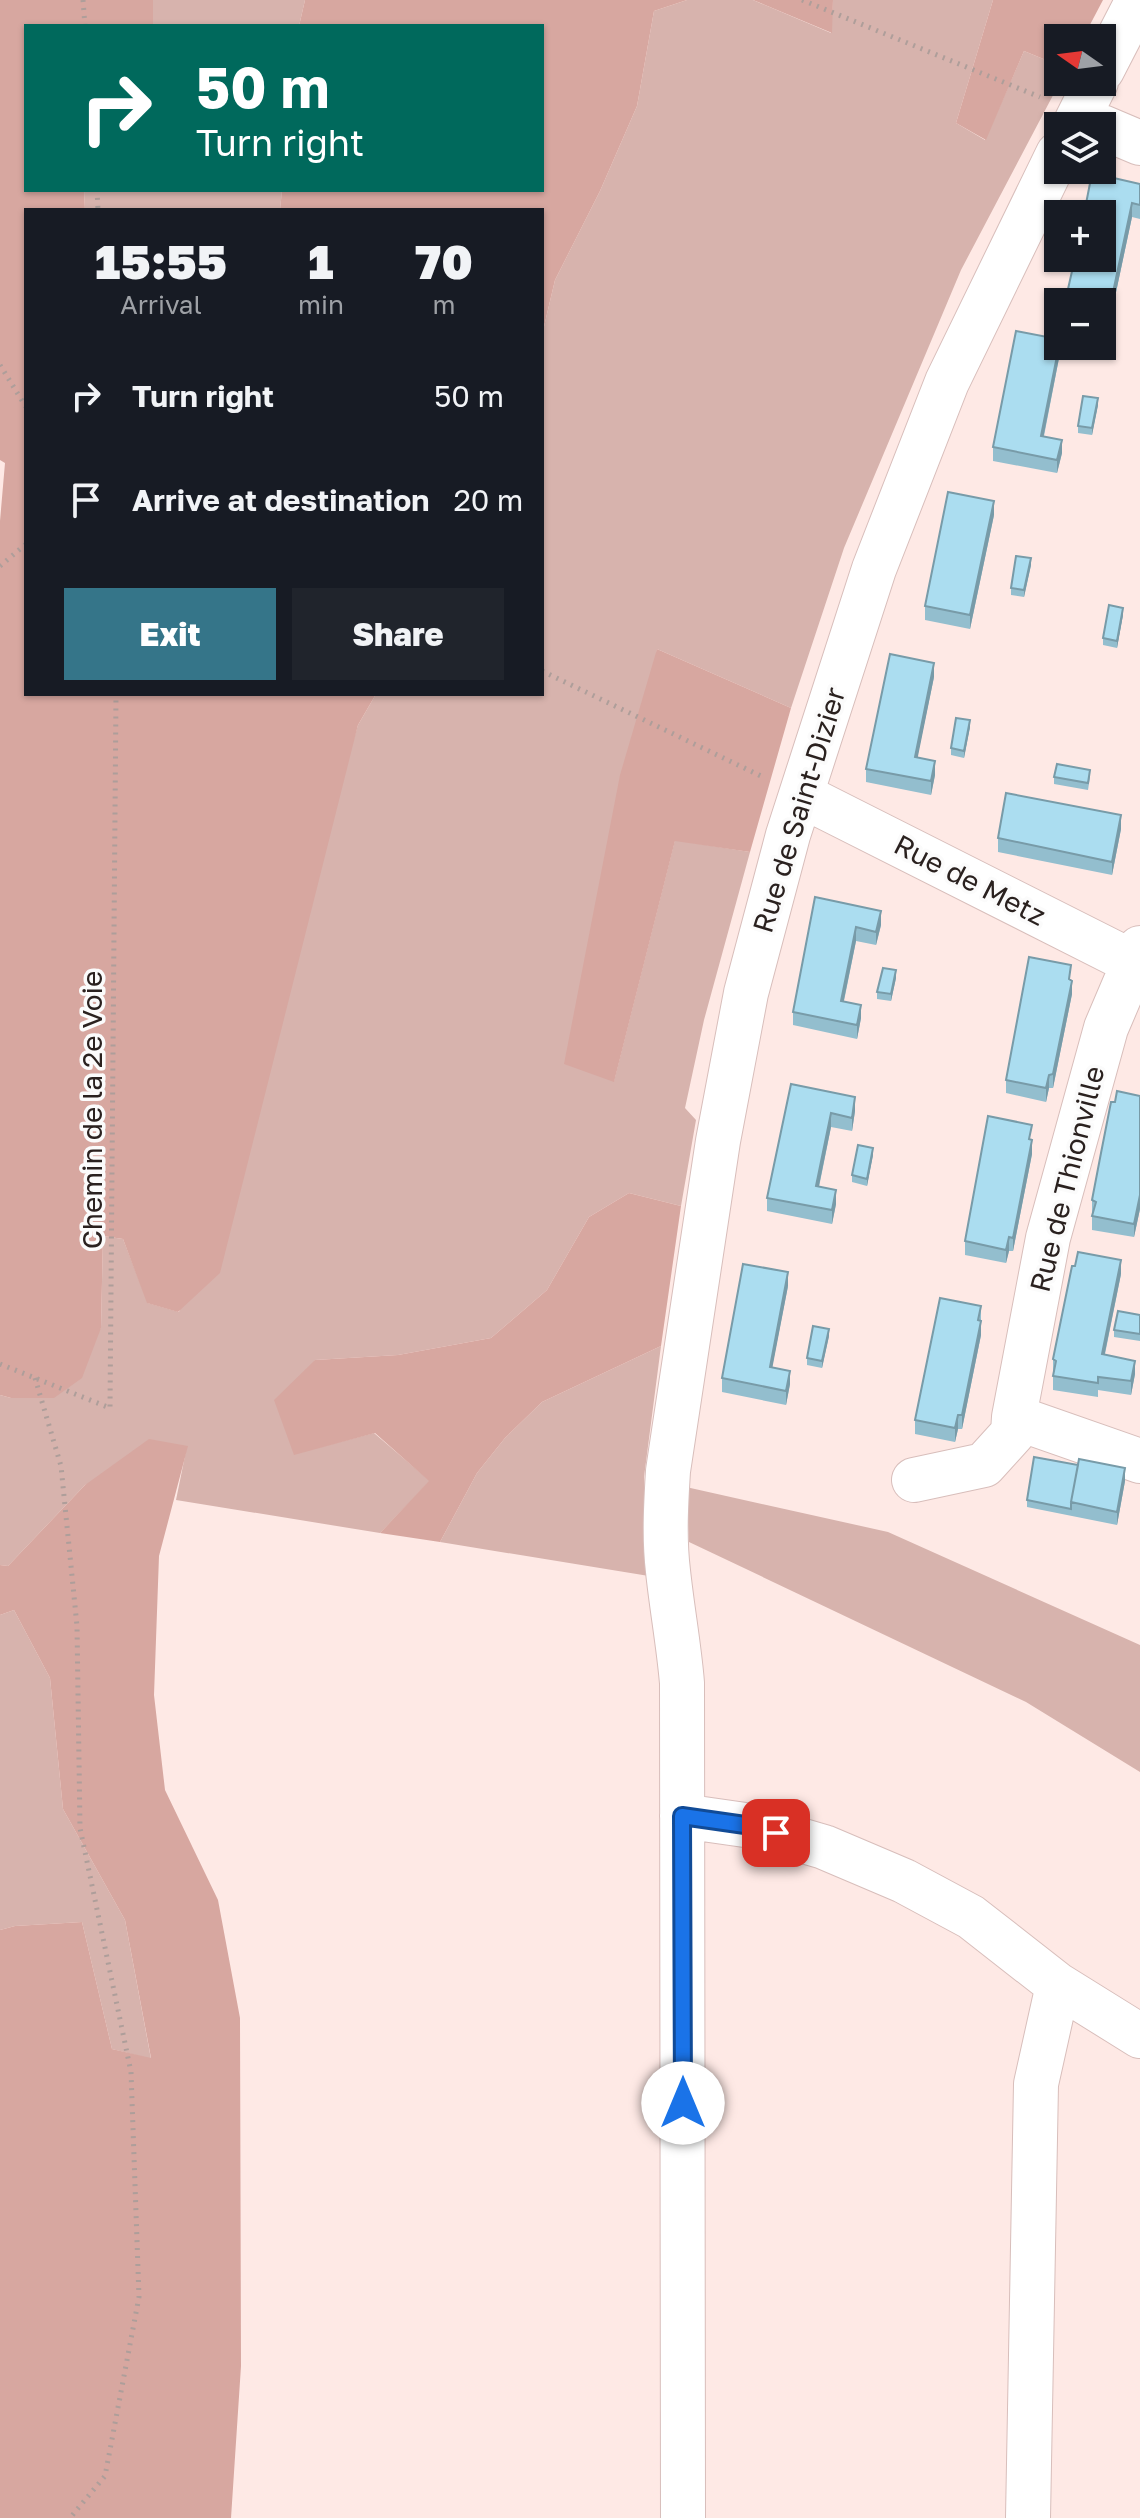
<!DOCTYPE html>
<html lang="en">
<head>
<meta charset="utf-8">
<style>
  :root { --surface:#171b24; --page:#20242c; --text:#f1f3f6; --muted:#9ea1a6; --accent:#357589 }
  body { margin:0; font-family:"Golos Text",sans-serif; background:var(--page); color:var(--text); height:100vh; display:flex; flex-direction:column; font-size:30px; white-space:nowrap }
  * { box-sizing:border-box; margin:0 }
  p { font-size:26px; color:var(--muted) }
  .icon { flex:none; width:44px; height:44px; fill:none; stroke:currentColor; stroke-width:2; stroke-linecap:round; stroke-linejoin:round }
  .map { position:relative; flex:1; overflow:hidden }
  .drawer { position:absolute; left:24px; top:208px; width:520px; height:488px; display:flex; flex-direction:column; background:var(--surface); border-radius:0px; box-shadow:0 2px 6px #0004 }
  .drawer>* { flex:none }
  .hud { position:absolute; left:24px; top:24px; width:520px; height:168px; border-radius:0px; box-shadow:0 2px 6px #0004; background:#00695c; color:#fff; overflow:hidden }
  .needle { width:52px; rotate:284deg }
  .tools { position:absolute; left:1044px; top:24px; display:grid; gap:16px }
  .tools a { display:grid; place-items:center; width:72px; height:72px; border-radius:0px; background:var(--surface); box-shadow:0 2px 6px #0004; font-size:40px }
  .pin { position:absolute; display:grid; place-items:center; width:68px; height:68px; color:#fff; margin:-34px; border-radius:16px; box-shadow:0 4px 12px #0006 }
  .me { position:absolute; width:88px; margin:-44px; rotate:0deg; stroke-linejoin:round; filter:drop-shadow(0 0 6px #0008) }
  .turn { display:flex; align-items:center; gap:28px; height:168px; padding:0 40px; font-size:36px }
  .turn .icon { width:104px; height:104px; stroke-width:2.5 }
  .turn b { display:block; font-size:56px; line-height:68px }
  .eta { display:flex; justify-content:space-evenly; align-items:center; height:136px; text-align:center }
  .eta b { font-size:48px; font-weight:800; line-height:56px }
  .cta { display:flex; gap:16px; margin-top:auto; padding:16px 40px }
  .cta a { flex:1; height:92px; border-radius:0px; background:var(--accent); color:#fff; font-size:32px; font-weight:800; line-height:92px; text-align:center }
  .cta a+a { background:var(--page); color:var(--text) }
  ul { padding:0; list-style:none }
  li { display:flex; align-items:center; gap:24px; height:104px; padding:0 40px }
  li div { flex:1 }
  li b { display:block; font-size:30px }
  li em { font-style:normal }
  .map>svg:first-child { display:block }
</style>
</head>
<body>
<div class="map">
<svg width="1140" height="2518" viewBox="0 0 1140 2518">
  <rect width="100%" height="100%" fill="#fee9e5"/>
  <path fill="#d7b3ad" d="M153,0H305L299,26H153Z
    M687,0H753L831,33L833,0H993L956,123L985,140L1024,51L1058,65L1060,82L961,270L844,548L791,708L657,649L614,1081L675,840L750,852L704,1020L685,1108L696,1120L681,1206L629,1193L589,1217L547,1290L491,1338L398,1355L315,1360L294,1454L374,1433L430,1481L380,1533L176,1500L187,1446L85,1485L8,1566L0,1565V1395L11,1398L101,1328L103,1236L123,1239L148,1303L179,1312L358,725L376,694H542V335L555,280L600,191L637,106L654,11Z
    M84,190H282L280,210H85Z
    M661,1346L644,1477L646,1522L655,1577L440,1542L477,1473L505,1438L542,1402Z
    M686,1487L888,1532L1140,1645V1772L1026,1702L689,1542Z
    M14,1610L50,1678L63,1809L125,1920L151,2059L112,2049L82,1922L15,1926L0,1930V1615Z"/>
  <path fill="#d7a7a0" d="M0,0H153V26H26V190H84L85,210H26V694H376L358,725L220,1273L178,1312L147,1303L123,1239L103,1236L101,1328L82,1378L54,1398H11L0,1395V521L5,463L0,460Z
    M305,0H687L654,11L637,106L600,191L555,280L542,335V210H280L282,190H542V26H299Z
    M753,0H833L832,33Z
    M993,0H1103L1083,38H1058V65L1024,51L986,140L956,123Z
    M657,649L791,708L750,852L675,841L614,1082L564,1064L620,775Z
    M629,1193L681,1206L661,1346L542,1402L505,1438L477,1473L440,1542L380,1533L429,1481L375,1433L294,1455L274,1400L315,1360L398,1355L491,1338L547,1290L589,1217Z
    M149,1439L188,1446L159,1556L154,1695L165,1790L218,1900L240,2018L241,2366L231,2518H0V1930L15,1926L82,1922L112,2049L151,2058L125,1920L63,1809L50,1678L14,1610L0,1615V1565L8,1566L85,1485Z"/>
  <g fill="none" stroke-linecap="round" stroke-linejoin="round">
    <defs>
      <path id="minor" d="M1102,70L1138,0
        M1074,126L1096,82
        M1102,127L1140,143
        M801,795L1140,966
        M1014,1417L1048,1238L1106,1028L1140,948
        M914,1480L984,1465L1013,1433L1014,1417L1140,1461
        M682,1816L752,1826L824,1847L904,1881L971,1917L1058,1985L1140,2036
        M683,2518L682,1683C679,1646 672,1609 668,1571C664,1538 666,1504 668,1471L718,1141L746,993L788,835L874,569L947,382L1058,154
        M1028,2518L1036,2084L1058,1985"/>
    </defs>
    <use href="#minor" stroke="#d8bebb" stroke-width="46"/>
    <path stroke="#ae9e9a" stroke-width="5" stroke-dasharray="2 6" stroke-linecap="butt" d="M83,0L85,26
      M802,0L1040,97
      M97,190L98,210
      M0,365L26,407
      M0,566L26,544
      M542,671L761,776
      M0,1364L110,1408L116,694
      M35,1378L61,1466L77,1626L80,1828L131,2072L139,2297L105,2476L70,2518"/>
    <use href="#minor" stroke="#fff" stroke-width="44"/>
  </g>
  <path fill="#93bece" d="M1140,184V219L1132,217L1112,311L1102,309V302H1068V289Z
    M1060,346V353L1044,436L1062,453L1057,473L993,461V447Z
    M1098,405L1092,435L1078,433V426Z
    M994,515L970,629L925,620V606Z
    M1031,565L1024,597L1011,595V588Z
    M1123,615L1117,648L1103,645V638Z
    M934,677L917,758L935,775L931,795L866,782V769Z
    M970,727L964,758L951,755V748Z
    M1054,777H1090L1088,790L1054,784Z
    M1121,829L1112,875L998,852V838Z
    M815,897L881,925L876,945L856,941L844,1001L861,1018L857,1039L793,1025V1012Z
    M896,978L891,1001L877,999V992Z
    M1071,980L1072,994L1053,1088H1049L1046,1102L1006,1093V1080Z
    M791,1084L855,1111L852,1131L831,1127L819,1187L836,1204L832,1224L767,1211V1198Z
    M1140,1096V1209L1134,1237L1092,1230V1200L1115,1102Z
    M1032,1140V1154L1013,1251H1009L1006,1263L965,1255V1241Z
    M873,1155L867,1186L852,1182V1175Z
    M1121,1274L1105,1354L1135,1374L1131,1395L1098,1390V1397L1053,1390V1359Z
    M788,1286L772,1367L790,1384L786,1405L722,1392V1378Z
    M981,1306V1335L962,1429H958L955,1442L915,1434V1420Z
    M1140,1315V1341L1114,1337V1330Z
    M829,1336L822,1368L807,1365V1358Z
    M1125,1481L1117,1525L1027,1507V1500Z"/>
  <path fill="#789ba8" d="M1132,203V217L1112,311V297Z
    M1059,346H1060V353L1041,449V436Z
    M1098,398V405L1092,435V428Z
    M1062,440V453L1057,473V460Z
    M994,501V515L970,629V615Z
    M1031,558V565L1024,597V590Z
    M1123,608V615L1117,648V641Z
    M934,663V677L915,771V757Z
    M970,720V727L964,758V751Z
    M935,761V775L931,795V781Z
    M1121,815V829L1112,875V862Z
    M881,911V925L876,945V932Z
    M856,927V941L841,1014V1001Z
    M896,970V978L891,1001V994Z
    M1072,981V994L1053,1088V1074Z
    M861,1005V1018L857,1039V1025Z
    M1049,1075V1088L1046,1102V1088Z
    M855,1097V1111L852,1131V1118Z
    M831,1113V1127L816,1200V1186Z
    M1032,1140V1154L1013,1251V1238Z
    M873,1148V1155L867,1186V1179Z
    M836,1190V1204L832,1224V1210Z
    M1140,1195V1209L1134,1237V1224Z
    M1009,1237V1251L1006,1263V1250Z
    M1121,1260V1274L1102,1367V1354Z
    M788,1272V1286L770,1380V1367Z
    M981,1321V1335L962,1429V1415Z
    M829,1329V1336L822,1368V1361Z
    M1135,1361V1374L1131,1395V1381Z
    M790,1371V1384L786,1405V1391Z
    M958,1415V1429L955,1442V1428Z
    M1125,1468V1481L1117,1525V1512Z"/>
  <path fill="#abddf0" stroke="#789ba8" stroke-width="2" d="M1092,173L1140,184V205L1132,203L1112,297L1068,289L1075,258H1102V214H1084Z
    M1016,331L1058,339L1059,346L1041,436L1062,440L1057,460L993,447Z
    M1083,396L1098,398L1092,428L1078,426Z
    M948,492L994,501L970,615L925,606Z
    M1016,556L1031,558L1024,590L1011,588Z
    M1109,605L1123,608L1117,641L1103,638Z
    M890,654L934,663L915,757L935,761L931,781L866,769Z
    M956,718L970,720L964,751L951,748Z
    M1057,764L1090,770L1088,783L1054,777Z
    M1006,793L1121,815L1112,862L998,838Z
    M815,897L881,911L876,932L856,927L841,1001L861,1005L857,1025L793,1012Z
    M1029,957L1071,965L1069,979L1072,981L1053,1074L1049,1075L1046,1088L1006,1080Z
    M883,968L896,970L891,994L877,992Z
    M791,1084L855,1097L852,1118L831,1113L816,1186L836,1190L832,1210L767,1198Z
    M1117,1091L1140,1096V1195L1134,1224L1092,1216L1096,1202L1092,1200L1101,1153L1111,1102H1115Z
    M988,1116L1032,1125L1029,1139L1032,1140L1013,1238L1009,1237L1006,1250L965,1241Z
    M858,1145L873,1148L867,1179L852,1175Z
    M1078,1252L1121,1260L1102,1354L1135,1361L1131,1381L1098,1377V1383L1053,1376L1056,1361L1053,1359L1062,1315L1072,1266H1075Z
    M743,1264L788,1272L770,1367L790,1371L786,1391L722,1378Z
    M940,1298L981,1306L978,1320L981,1321L962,1415H958L955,1428L915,1420Z
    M1118,1311L1140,1315V1334L1114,1330Z
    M813,1326L829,1329L822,1361L807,1358Z
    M1034,1457L1078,1465L1071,1502V1509L1027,1500Z
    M1079,1459L1125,1468L1117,1512L1071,1502Z"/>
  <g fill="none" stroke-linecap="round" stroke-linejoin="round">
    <defs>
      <path id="route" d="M683,2103L682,1816L752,1826L776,1833"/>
    </defs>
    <use href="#route" stroke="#114b97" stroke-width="20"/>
    <use href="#route" stroke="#1a73e8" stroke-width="14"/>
  </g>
  <g text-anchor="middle" stroke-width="7" stroke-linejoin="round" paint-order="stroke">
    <g font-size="28" fill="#2a211f" stroke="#fbfbfb">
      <text transform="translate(799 810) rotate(-73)" y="10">Rue de Saint-Dizier</text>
      <text transform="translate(970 880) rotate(27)" y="10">Rue de Metz</text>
      <text transform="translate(92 1110) rotate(-90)" y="10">Chemin de la 2e Voie</text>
      <text transform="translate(1067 1179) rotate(-76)" y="10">Rue de Thionville</text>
    </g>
  </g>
</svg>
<div class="tools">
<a><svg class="needle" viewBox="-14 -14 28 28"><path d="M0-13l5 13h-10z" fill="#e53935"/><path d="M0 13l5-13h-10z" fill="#9ea1a6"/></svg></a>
<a><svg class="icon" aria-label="layers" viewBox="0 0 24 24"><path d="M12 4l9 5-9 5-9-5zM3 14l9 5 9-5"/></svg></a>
<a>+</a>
<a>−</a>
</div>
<div class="pin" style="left:776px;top:1833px;background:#d93025"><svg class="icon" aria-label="arrive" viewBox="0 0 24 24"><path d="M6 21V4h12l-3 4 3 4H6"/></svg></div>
<svg class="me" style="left:683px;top:2103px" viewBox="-20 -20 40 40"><circle r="19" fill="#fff"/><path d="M0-13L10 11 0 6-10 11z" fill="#1a73e8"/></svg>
<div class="hud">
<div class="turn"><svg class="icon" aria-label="right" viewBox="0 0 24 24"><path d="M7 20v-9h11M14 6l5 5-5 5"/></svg><div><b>50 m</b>Turn right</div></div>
</div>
<section class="drawer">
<div class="eta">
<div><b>15:55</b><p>Arrival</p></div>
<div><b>1</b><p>min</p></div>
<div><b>70</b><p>m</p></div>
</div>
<ul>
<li><svg class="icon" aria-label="right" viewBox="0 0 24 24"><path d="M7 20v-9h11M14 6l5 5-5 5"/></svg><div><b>Turn right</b></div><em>50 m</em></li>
<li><svg class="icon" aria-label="arrive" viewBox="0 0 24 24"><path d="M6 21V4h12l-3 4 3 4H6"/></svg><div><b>Arrive at destination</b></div><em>20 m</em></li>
</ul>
<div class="cta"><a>Exit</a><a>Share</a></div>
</section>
</div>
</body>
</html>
